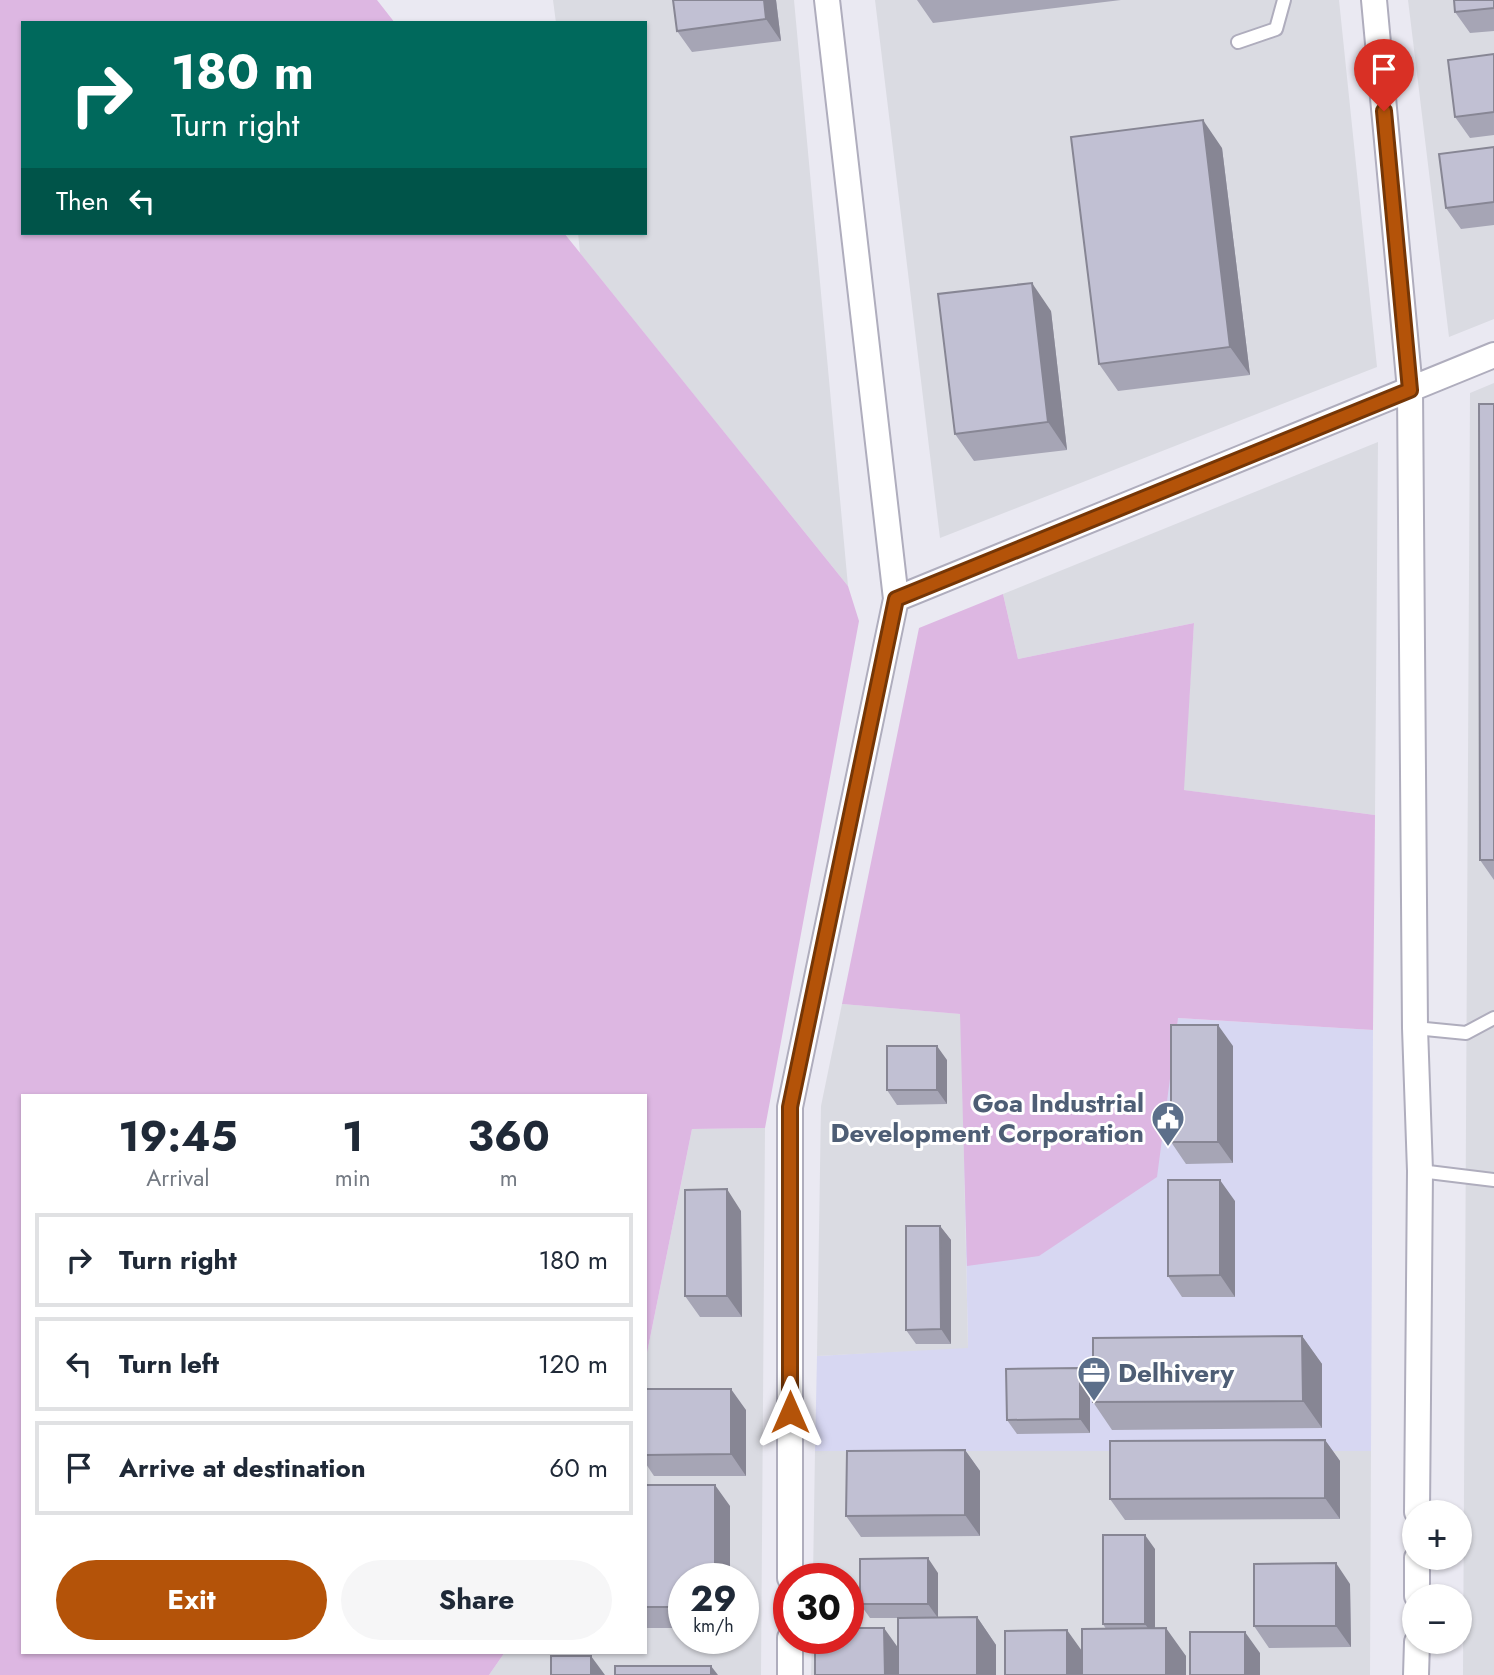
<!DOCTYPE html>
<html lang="en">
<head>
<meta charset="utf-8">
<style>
  :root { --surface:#fff; --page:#f6f6f7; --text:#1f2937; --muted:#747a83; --line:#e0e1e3; --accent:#b45309 }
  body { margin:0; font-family:Jost,sans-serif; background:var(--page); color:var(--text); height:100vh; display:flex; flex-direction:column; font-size:26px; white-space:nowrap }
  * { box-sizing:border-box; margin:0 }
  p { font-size:23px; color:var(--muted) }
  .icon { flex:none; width:38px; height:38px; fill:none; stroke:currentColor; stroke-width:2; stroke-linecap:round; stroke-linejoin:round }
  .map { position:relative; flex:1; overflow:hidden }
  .sheet { position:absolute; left:21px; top:1094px; width:626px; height:560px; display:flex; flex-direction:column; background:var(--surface); border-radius:0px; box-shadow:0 2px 5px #0004 }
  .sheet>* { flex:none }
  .hud { position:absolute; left:21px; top:21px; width:626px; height:214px; border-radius:0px; box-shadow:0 2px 5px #0004; background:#00695c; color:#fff; overflow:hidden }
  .tools { position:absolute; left:1402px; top:1500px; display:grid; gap:14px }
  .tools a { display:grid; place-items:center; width:70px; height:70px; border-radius:50%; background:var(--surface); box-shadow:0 2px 5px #0004; font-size:35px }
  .speed { position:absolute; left:668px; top:1563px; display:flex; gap:14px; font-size:35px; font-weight:700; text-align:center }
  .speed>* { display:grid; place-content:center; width:91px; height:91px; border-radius:50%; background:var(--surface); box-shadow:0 2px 5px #0004; line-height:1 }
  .speed small { font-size:18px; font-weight:400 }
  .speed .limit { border:10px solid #d22; background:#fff; color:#111 }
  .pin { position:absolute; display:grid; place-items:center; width:60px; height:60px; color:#fff; margin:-72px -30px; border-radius:50% 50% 50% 0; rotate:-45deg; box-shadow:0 0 7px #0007 }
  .pin .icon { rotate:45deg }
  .me { position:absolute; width:77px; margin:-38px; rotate:0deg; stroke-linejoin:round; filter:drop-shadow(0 0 5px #0008) }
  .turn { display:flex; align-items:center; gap:24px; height:147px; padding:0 35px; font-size:32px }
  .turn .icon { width:91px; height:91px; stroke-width:2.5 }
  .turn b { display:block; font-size:49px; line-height:60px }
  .then { display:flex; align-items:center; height:66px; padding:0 35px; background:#0003; gap:14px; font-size:26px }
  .eta { display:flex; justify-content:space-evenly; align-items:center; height:119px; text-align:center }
  .eta b { font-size:42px; font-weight:700; line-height:49px }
  .button { display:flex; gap:14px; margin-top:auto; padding:14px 35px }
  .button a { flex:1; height:80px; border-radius:42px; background:var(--accent); color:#fff; font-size:28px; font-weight:700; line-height:80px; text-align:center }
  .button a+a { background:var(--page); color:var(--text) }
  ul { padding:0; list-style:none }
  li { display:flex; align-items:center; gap:21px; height:94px; margin:0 14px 10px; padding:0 21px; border:4px solid var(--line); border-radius:0px }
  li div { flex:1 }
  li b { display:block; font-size:26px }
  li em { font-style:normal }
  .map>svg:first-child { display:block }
</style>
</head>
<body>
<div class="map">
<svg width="1494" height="1675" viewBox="0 0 1494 1675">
  <rect width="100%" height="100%" fill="#eae9f2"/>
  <path fill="#d7d7f2" d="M961,1014L1178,1018L1373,1030L1371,1451H815L817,1356L968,1347Z"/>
  <path fill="#dadbe2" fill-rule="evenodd" d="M553,0H794L848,586L580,253L578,233H646V23H556Z
    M875,0H1339L1377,367L940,538Z
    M1408,0H1494V319L1449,337Z
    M1494,383V1675H1463L1470,393Z
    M1378,442L1375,815L1183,790L1194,623L1018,659L1003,594Z
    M842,1004L961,1014L968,1348L817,1356L821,1106Z
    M765,1128L761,1675H489L505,1652H646V1358L692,1129ZM684,1578H744V1638H684Z
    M815,1451H1371L1370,1675H811L812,1638H849V1578H813Z"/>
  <path fill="#ddb7e2" d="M0,0H377L395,23H23V233H564L848,586L859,621L765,1128L692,1129L646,1358V1096H23V1652H505L489,1675H0Z
    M1003,594L1018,659L1194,623L1184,790L1375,815L1373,1030L1178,1018L1157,1177L1039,1256L967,1266L960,1014L842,1004L919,628Z"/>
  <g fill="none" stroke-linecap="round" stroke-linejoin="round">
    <defs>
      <path id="lane" d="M1238,42L1276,29L1284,0
        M1415,1028L1466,1033L1494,1018
        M1420,1171L1494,1180"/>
      <path id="street" d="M1374,0L1410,390L1415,1028L1420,1171L1417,1512
        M896,599L1494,355
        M790,1578V1107L896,599L827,0
        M1417,1596V1558
        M790,1675V1638
        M1416,1675L1417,1642"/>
    </defs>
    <use href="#lane" stroke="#afadbd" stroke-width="16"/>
    <use href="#street" stroke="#afadbd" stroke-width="28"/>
    <use href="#lane" stroke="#fff" stroke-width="12"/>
    <use href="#street" stroke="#fff" stroke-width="24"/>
  </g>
  <path fill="#a6a5b5" d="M673,0H776L781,41L692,52L677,31Z
    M917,0H1121L933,23Z
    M1494,0V31L1470,33L1455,12Z
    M1494,54V135L1470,138L1455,117Z
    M1494,147V225L1461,229L1446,208Z
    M1222,148L1250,375L1118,391L1099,364Z
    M1051,311L1067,450L974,461L955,434Z
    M1494,404V880L1480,860Z
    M1233,1046V1163L1186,1164L1171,1142Z
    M947,1060V1104L897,1105L887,1090Z
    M1235,1201V1297H1182L1168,1276Z
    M741,1211L742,1317H700L685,1296Z
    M940,1226L951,1240V1344H916L906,1330Z
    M1302,1336L1322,1364V1428L1112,1430L1093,1402Z
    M1080,1368L1090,1383V1433L1017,1434L1007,1420Z
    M646,1389L746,1410V1476H654L646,1464Z
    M1325,1440L1340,1461V1519L1125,1520L1110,1499Z
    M965,1450L980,1471V1536L861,1537L846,1516Z
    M646,1485L730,1506V1578H684V1628H646Z
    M1155,1549V1628L1186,1656V1675H1005L1082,1651L1106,1629L1103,1624Z
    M938,1573V1617H977L996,1645L898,1647V1618H870L860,1604Z
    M1350,1584L1351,1647L1269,1648L1254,1626Z"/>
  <path fill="#878694" d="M764,0H776L781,41L766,19Z
    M1203,120L1222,148L1250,375L1230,347Z
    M1032,283L1051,311L1067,450L1048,422Z
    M1218,1025L1233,1046V1163L1218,1142Z
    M937,1046L947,1060V1104L937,1090Z
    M1220,1180L1235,1201V1297L1220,1275Z
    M727,1189L741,1211L742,1317L727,1296Z
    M940,1226L951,1240V1344L941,1329Z
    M1302,1336L1322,1364V1428L1303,1401Z
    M1080,1368L1090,1383V1433L1080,1419Z
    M731,1389L746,1410V1476L731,1454Z
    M1325,1440L1340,1461V1519L1325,1498Z
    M965,1450L980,1471V1536L965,1515Z
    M715,1485L730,1506V1578H715Z
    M1145,1535L1155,1549V1638L1145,1624Z
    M928,1558L938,1573V1618L928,1604Z
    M1336,1563L1350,1584L1351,1647L1336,1626Z
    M977,1617L996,1645V1675H977Z
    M884,1628L899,1649V1675H885Z
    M1166,1628L1186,1656V1675H1166Z
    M1067,1630L1082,1651V1675H1067Z
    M1245,1632L1260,1653V1675H1245Z
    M591,1656L605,1675H591Z
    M711,1666L718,1675H711Z"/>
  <path fill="#c1c0d3" stroke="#878694" stroke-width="2" d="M673,0H764L766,19L677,31Z
    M1454,0H1494V8L1455,12Z
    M1494,54V112L1455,117L1448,60Z
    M1203,120L1230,347L1099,364L1071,137Z
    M1494,147V202L1446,208L1439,154Z
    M1032,283L1048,422L955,434L938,294Z
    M1479,404H1494V860H1480Z
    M1171,1025H1218V1142H1171Z
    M887,1046H937V1090H887Z
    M1168,1180H1220V1275L1168,1276Z
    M727,1189V1296H685V1190Z
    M906,1226H940L941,1329L906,1330Z
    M1302,1336L1303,1401L1093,1402V1338Z
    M1080,1368V1419L1007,1420L1006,1369Z
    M646,1389H731V1454L646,1455Z
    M1325,1440V1498L1110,1499V1441Z
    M965,1450V1515L846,1516L847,1451Z
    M646,1485H715V1578H684V1607H646Z
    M1103,1535H1145V1624H1103Z
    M928,1558V1604H860V1559Z
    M1336,1563V1626H1254V1564Z
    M977,1617V1675H898V1618Z
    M849,1628H884L885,1675H815V1638H849Z
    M1166,1628V1675H1082V1629Z
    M1067,1630V1675H1005V1631Z
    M1190,1632H1245V1675H1190Z
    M551,1656H591V1675H551Z
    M615,1666H711V1675H615Z"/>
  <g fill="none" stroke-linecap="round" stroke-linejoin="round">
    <defs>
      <path id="route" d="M790,1412V1107L896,599L1410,390L1384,111"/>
    </defs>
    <use href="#route" stroke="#753606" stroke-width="18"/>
    <use href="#route" stroke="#b45309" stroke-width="12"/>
  </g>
  <defs>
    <symbol id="civic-pin" viewBox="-11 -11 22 30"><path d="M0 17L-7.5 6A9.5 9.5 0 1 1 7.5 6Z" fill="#5c6f8a" stroke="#fff"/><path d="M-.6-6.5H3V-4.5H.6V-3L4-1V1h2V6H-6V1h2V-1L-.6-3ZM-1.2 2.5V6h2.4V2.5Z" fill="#fff"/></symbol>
    <symbol id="office-pin" viewBox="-11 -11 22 30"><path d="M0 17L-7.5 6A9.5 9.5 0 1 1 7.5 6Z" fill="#5c6f8a" stroke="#fff"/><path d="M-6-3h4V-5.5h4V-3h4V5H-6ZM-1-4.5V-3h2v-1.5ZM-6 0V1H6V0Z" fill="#fff"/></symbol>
  </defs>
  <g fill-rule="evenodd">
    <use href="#civic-pin" x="1149" y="1099" width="38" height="52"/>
    <use href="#office-pin" x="1075" y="1354" width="38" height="52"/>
  </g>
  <g text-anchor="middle" stroke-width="6" stroke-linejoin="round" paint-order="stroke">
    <g font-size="26" font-weight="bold" fill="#4e5e75" stroke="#fff" text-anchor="end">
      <text x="1144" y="1112">Goa Industrial<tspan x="1144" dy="30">Development Corporation</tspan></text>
      <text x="1118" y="1382" text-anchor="start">Delhivery</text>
    </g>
  </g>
</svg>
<div class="tools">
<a>+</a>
<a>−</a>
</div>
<div class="speed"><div>29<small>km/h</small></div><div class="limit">30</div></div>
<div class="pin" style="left:1384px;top:111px;background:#d93025"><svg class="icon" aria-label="arrive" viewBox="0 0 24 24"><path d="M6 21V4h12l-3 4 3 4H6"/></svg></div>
<svg class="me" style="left:790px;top:1412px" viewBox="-20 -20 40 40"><path d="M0-17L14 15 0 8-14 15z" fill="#b45309" stroke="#fff" stroke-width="4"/></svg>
<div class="hud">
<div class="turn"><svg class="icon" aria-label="right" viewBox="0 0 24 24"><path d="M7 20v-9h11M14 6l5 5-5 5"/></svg><div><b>180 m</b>Turn right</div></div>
<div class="then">Then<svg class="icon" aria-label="left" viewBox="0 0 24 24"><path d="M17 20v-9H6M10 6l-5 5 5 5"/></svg></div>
</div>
<section class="sheet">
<div class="eta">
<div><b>19:45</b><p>Arrival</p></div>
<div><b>1</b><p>min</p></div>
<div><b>360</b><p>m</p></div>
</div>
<ul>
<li><svg class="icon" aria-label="right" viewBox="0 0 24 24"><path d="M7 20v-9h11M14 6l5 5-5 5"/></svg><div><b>Turn right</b></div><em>180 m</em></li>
<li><svg class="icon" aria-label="left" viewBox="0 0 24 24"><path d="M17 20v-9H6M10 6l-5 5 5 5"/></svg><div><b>Turn left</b></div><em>120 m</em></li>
<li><svg class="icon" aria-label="arrive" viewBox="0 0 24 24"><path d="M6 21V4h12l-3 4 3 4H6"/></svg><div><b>Arrive at destination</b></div><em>60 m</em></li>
</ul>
<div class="button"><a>Exit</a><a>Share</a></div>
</section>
</div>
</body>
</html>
